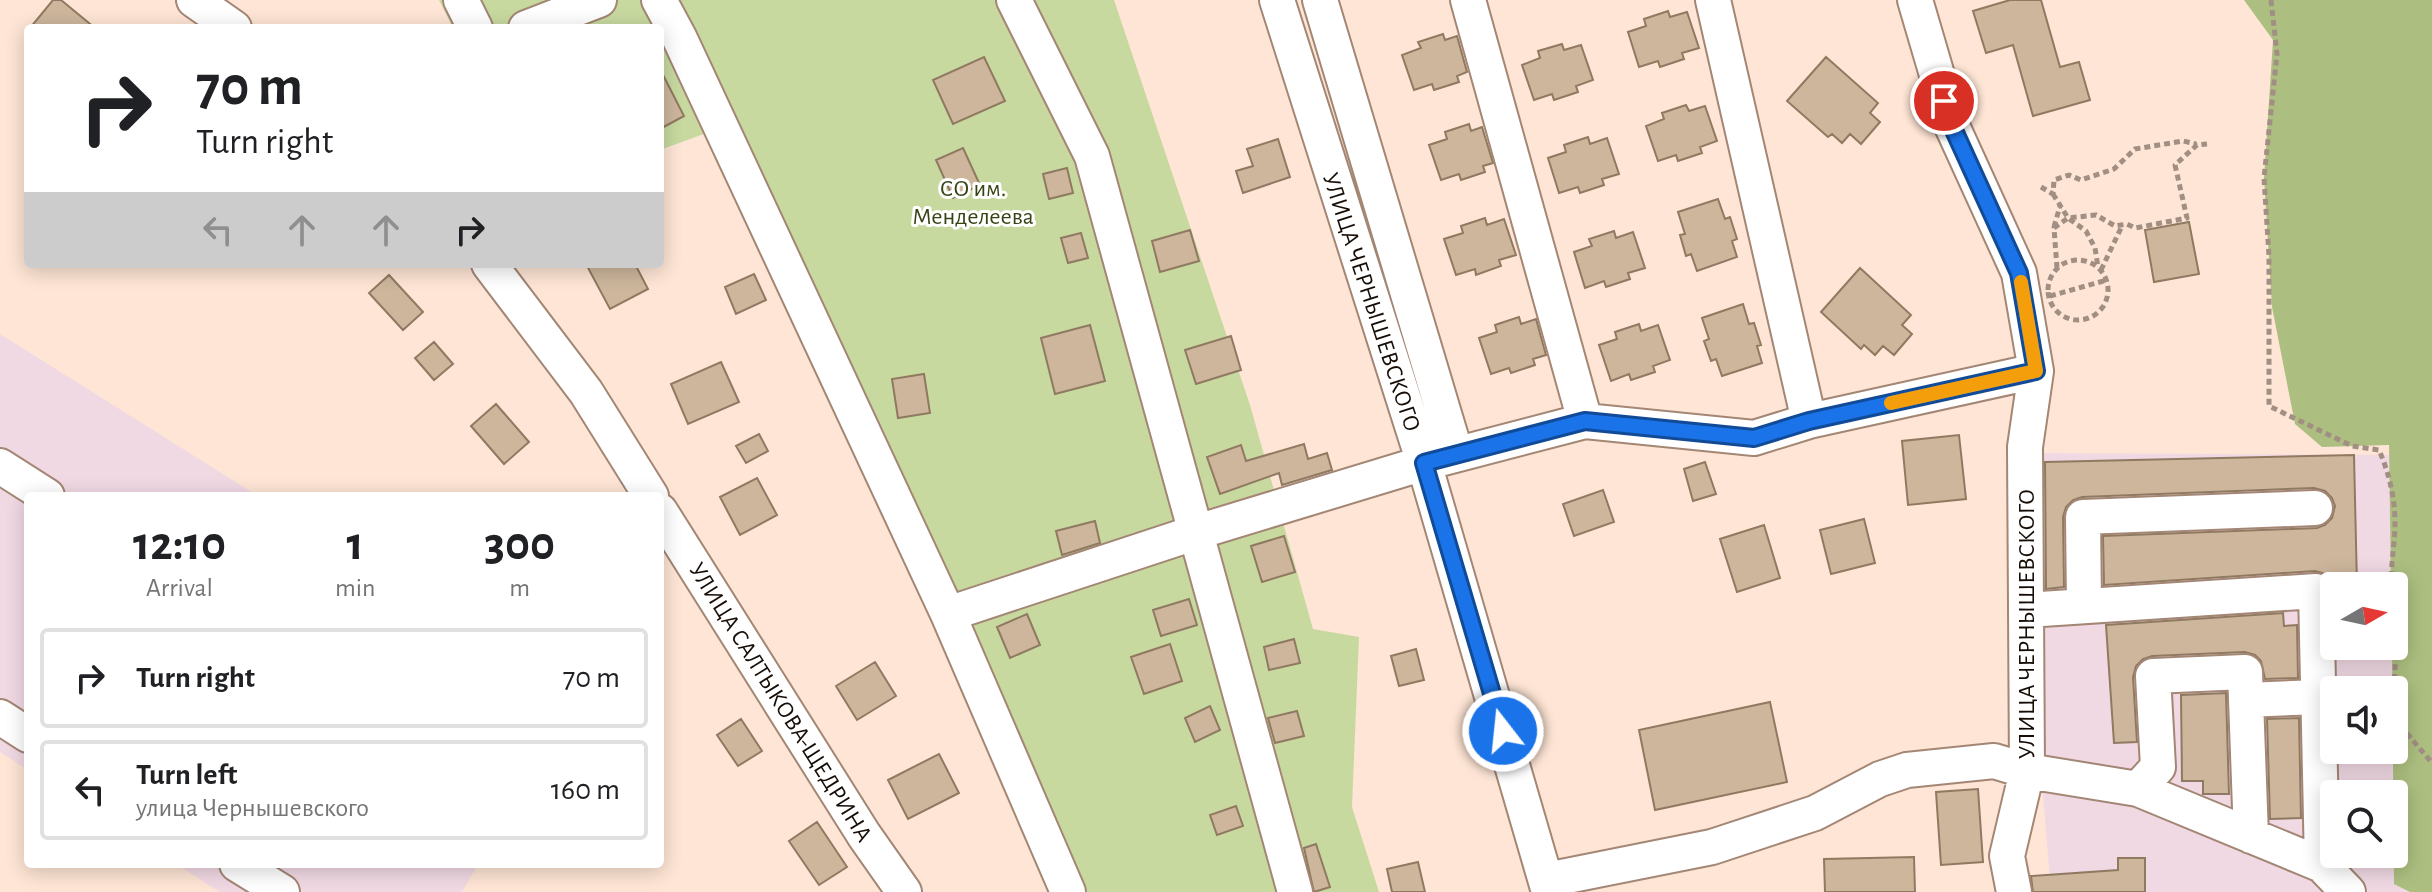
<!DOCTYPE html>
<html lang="en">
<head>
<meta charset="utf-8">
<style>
  :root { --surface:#fff; --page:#f2f2f2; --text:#202124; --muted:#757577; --line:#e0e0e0 }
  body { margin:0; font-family:"Alegreya Sans",sans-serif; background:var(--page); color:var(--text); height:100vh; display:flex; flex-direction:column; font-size:30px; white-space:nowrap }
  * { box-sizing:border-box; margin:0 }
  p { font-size:26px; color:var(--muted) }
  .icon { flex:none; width:44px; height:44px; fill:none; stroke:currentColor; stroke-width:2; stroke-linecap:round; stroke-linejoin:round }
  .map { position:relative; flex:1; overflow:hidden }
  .panel { position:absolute; left:24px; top:492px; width:640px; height:376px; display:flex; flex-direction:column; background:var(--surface); border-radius:8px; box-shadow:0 4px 20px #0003 }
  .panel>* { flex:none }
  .banner { position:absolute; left:24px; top:24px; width:640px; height:244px; border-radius:8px; box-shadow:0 4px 20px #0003; background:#fff; color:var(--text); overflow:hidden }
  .needle { width:52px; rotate:81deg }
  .controls { position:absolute; left:2320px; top:572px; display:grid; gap:16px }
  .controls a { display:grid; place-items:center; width:88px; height:88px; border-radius:8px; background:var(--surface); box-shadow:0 4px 20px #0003; font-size:40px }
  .pin { position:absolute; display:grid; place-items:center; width:68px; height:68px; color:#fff; margin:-34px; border:4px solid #fff; border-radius:50%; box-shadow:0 2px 8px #0007 }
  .me { position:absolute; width:88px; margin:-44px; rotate:344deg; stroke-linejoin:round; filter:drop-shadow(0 0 6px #0008) }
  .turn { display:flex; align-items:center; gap:28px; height:168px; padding:0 40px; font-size:36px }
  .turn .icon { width:104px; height:104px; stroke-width:2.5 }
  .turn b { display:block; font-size:56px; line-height:68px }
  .lanes { display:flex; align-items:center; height:76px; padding:0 40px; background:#0003; justify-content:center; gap:40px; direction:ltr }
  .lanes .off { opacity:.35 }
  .eta { display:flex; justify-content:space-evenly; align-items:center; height:136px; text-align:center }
  .eta b { font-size:48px; font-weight:600; line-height:56px }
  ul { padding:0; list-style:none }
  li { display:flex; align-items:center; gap:24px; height:100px; margin:0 16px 12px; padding:0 24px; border:4px solid var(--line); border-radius:8px }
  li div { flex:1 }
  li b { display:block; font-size:30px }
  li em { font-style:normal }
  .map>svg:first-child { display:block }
</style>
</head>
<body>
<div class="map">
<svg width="2432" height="892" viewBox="0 0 2432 892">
  <rect width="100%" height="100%" fill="#fee5d5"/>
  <path fill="#f1d9e4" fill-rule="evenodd" d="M0,334L258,496H28V770L0,752Z
    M2015,453L2402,455L2415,892H2051ZM2334,586H2394V646H2334ZM2334,690H2394V750H2334ZM2334,794H2394V854H2334Z
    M176,864H478L462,892H220Z"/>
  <path fill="#c8d9a0" d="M439,0H1114L1250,405L1313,629L1359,637L1352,807L1379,892H1079L712,131L660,150V28H453Z"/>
  <path fill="#adbf80" d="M2244,0H2432V892H2410L2394,884L2392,646H2394V586H2391L2389,445L2322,447L2295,424L2272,307L2264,178L2273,40Z"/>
  <path fill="#cdb69c" stroke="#8f7a61" stroke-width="2" d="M53,0H61L95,28H30Z
    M2010,0H2041L2060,67L2079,62L2090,100L2033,116L2013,45L1986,53L1973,11Z
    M1668,11L1670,17L1687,12L1699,48L1682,53L1684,59L1660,67L1658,61L1639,67L1628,32L1646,26L1644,19Z
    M1443,34L1445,40L1457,36L1467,72L1457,76L1459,82L1434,90L1432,84L1414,90L1402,55L1421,48L1418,42Z
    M1562,44L1564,50L1581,45L1593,80L1576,86L1578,92L1554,100L1552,94L1534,100L1522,65L1540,58L1538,51Z
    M984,57L1005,101L953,124L933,80Z
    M1826,57L1878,103L1870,113L1880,122L1861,144L1850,134L1842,143L1832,134L1828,137L1787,101Z
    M660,69L684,116L660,129Z
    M1686,105L1689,111L1705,106L1717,141L1700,147L1702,153L1678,161L1676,155L1658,161L1646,126L1664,119L1662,113Z
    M1469,124L1471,131L1482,127L1493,163L1483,166L1485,172L1461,180L1459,174L1441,180L1429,145L1447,139L1445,132Z
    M1588,137L1590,144L1607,138L1619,174L1602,179L1604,185L1580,193L1578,187L1559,193L1548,158L1566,152L1564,145Z
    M1278,139L1290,177L1243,193L1236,171L1253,166L1247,149Z
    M963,148L980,185L953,198L936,160Z
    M1067,168L1073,193L1049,199L1043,174Z
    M1718,199L1725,219L1730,217L1737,239L1732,241L1737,257L1697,271L1691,254L1686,256L1680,235L1685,234L1678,212Z
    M1485,218L1487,225L1504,219L1516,255L1499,260L1501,266L1476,275L1475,269L1456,275L1444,239L1463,233L1461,226Z
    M2189,222L2199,274L2154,282L2145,230Z
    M1190,230L1199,261L1160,272L1152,241Z
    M1614,231L1616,238L1633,232L1645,268L1628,273L1630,279L1606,287L1604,281L1585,288L1574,252L1592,246L1589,239Z
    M1081,233L1088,258L1068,263L1061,238Z
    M586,264H635L648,289L610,309Z
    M1860,268L1911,315L1902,325L1912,334L1894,355L1883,346L1875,355L1864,345L1861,349L1821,312Z
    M754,274L766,300L736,314L725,287Z
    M389,275L423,312L403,330L369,293Z
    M1743,304L1749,324L1754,323L1761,345L1757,346L1762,363L1722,376L1716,359L1711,361L1704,341L1709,339L1702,318Z
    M1519,317L1521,324L1536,319L1546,355L1533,359L1535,365L1511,373L1509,368L1491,374L1479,338L1497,332L1495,325Z
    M1639,324L1641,331L1658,325L1670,360L1653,366L1655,372L1631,380L1629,374L1611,381L1599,345L1617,339L1615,332Z
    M1090,325L1105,381L1055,394L1041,338Z
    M1231,336L1241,370L1196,384L1185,350Z
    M434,342L453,364L434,380L415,358Z
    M721,362L739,402L688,424L671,384Z
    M924,374L930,413L898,418L892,379Z
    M496,404L529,442L504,464L471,426Z
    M759,434L768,451L746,463L736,446Z
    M1959,435L1966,499L1908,505L1902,441Z
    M1304,444L1308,459L1327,453L1332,470L1282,485L1279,473L1220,494L1207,457L1241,445L1246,461Z
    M2354,455L2357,586H2335L2326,574L2315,571L2104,585L2103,536L2317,528L2325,525L2332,518L2335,506L2332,498L2325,491L2314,488L2082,497L2073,500L2066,507L2063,517L2064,587L2046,589L2045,462Z
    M1705,462L1716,494L1693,501L1684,469Z
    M757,478L777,515L740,535L720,497Z
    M1603,490L1614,522L1574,536L1563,504Z
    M1864,519L1875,563L1831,574L1820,530Z
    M1095,521L1100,543L1062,555L1056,531Z
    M1764,525L1780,578L1737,592L1720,539Z
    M1284,536L1295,572L1262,582L1251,546Z
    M1189,599L1197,625L1161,636L1153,610Z
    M2283,613L2284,626L2297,625L2298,678L2265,679L2261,661L2255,655L2245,652L2152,656L2143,659L2136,666L2133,677L2137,742L2114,743L2106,625Z
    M1027,614L1040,645L1010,658L997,627Z
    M1294,639L1300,663L1269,670L1264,647Z
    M1170,644L1182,681L1144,694L1131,657Z
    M1416,649L1424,680L1399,686L1391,656Z
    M875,662L896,696L857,720L836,686Z
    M2226,693L2229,794H2203V781H2182L2181,695Z
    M1770,702L1787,782L1655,810L1639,730Z
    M1210,706L1220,730L1195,742L1185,718Z
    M1297,711L1304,736L1275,743L1268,718Z
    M2299,718L2301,818L2270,819L2267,719Z
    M741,719L762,751L738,766L717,735Z
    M939,754L959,793L908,819L888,780Z
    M1978,789L1983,862L1941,865L1936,792Z
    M1236,806L1243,826L1217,835L1210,815Z
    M817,822L847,867L819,885L789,841Z
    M1316,844L1330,887L1314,892L1304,848Z
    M1914,857L1915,892H1825L1824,859Z
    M2118,858H2145V892H2033L2031,876L2118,870Z
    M1418,862L1425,892H1392L1387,869Z"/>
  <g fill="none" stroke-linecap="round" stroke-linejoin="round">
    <defs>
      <path id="minor" d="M194,0L234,28
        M461,0L475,28
        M659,0L679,37L948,614L1068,892
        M1014,0L1092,156L1295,892
        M1277,0L1424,463L1549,892
        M1320,0L1456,454
        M1468,0L1585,421
        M1713,0L1809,421
        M526,28L599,0
        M489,264L586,392L651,496
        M0,466L47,496
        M660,511L864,835L904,892
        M2084,606L2083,517L2315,508
        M2026,610L2316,591L2322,865
        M948,614L1197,532L1424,463L1585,421L1754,438L1809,421L2036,371
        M2246,700L2318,697
        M0,717L28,735
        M2138,789L2158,767L2153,676L2245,672L2251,836
        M237,864L282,892
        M1547,880L1712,847L1815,813L1880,779L1907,770L1994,761L2027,771L2025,447L2036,371L2019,273L1952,126L1915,0
        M2014,892L2007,856L2027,771L2138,789L2322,865L2348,892"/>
    </defs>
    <use href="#minor" stroke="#a38674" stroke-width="38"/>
    <path stroke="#a28f83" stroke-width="5" stroke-dasharray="6 4" stroke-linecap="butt" d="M2271,0L2277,54L2264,178L2269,256V406L2352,446L2379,450C2389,473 2395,498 2395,523C2395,545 2390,565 2392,586
      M2041,187L2053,194L2054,180L2069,175L2081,180L2114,169L2135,149L2183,141L2196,144
      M2053,194L2068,218L2086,231L2095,248L2098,267
      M2054,227L2060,206
      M2048 290a30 30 0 1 1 60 0a30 30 0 1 1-60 0Z
      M2057,268L2054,228L2068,218L2096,215L2115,226L2127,224L2135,228L2187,218L2175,165L2197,145L2207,144
      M2101,270L2122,226
      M2050,296L2107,280
      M2394,690L2397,626L2394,599
      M2394,718L2432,763"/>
    <use href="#minor" stroke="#fff" stroke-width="34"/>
  </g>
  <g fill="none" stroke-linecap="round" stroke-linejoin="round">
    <defs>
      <path id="route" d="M1503,731L1424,463L1585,421L1754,438L1809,421L2036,371L2019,273L1952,126L1944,101"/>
    </defs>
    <use href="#route" stroke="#114b97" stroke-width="20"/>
    <use href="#route" stroke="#1a73e8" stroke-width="14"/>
    <path stroke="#f59e0b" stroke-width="14" d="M1891,403L2036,371L2021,282"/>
  </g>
  <g text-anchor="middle" stroke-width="6" stroke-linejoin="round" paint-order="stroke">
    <g font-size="24" fill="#374314" stroke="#fff">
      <text x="973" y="196">СО им.<tspan x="973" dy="28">Менделеева</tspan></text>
    </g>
    <g font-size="24" fill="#170d07" stroke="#fff">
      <text transform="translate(1372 302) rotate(72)" y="8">УЛИЦА ЧЕРНЫШЕВСКОГО</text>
      <text transform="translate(2026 624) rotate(-90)" y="8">УЛИЦА ЧЕРНЫШЕВСКОГО</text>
      <text transform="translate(781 702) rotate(58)" y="8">УЛИЦА САЛТЫКОВА-ЩЕДРИНА</text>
    </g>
  </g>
</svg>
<div class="controls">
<a><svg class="needle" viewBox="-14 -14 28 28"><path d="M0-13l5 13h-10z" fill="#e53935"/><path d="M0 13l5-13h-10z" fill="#757577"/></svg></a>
<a><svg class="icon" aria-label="sound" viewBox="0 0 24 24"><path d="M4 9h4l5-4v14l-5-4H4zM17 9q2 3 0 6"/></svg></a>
<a><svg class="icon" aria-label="search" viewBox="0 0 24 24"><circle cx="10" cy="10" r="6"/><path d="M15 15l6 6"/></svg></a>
</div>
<div class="pin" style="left:1944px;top:101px;background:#d93025"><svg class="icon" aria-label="arrive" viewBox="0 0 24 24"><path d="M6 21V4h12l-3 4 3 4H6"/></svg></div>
<svg class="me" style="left:1503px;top:731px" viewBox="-20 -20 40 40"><circle r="17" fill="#1a73e8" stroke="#fff" stroke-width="3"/><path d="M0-11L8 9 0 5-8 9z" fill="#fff"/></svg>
<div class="banner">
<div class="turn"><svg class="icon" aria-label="right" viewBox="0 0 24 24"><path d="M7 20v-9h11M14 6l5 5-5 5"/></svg><div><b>70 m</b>Turn right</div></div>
<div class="lanes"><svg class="icon off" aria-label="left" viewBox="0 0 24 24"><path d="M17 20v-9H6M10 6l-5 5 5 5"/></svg><svg class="icon off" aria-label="ahead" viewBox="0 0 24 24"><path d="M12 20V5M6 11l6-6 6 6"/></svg><svg class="icon off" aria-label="ahead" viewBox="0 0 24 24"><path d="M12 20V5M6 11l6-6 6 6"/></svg><svg class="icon" aria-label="right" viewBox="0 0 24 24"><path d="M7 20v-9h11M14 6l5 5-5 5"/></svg></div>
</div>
<section class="panel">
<div class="eta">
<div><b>12:10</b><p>Arrival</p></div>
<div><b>1</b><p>min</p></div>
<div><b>300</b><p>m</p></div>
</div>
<ul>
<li><svg class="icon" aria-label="right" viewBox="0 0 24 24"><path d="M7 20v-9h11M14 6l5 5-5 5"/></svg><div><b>Turn right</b></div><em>70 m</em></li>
<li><svg class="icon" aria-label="left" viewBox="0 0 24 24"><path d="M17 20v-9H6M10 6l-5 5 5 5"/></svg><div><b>Turn left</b><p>улица Чернышевского</p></div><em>160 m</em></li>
</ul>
</section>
</div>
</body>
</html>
